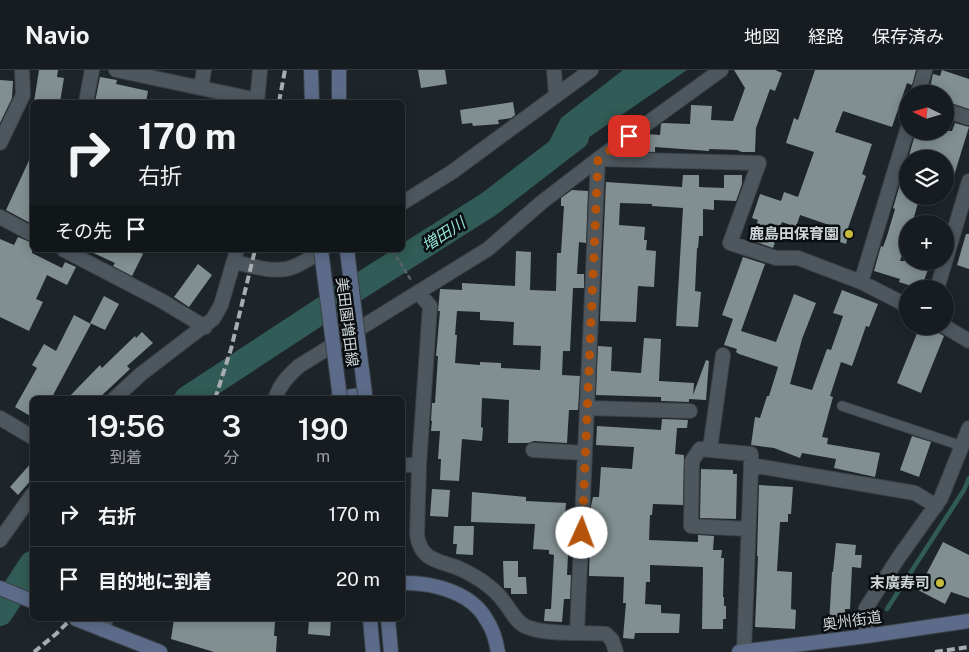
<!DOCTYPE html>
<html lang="ja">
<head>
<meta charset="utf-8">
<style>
  :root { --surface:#161c20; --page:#23292d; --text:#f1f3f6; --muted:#9ea1a5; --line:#353a3e }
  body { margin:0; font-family:"Public Sans","Noto Sans JP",sans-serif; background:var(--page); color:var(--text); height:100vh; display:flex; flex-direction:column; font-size:19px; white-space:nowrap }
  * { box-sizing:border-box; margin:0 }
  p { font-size:16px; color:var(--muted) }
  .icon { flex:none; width:28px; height:28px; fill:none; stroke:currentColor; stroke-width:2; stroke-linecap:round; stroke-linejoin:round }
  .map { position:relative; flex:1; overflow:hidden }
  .sheet { position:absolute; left:30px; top:326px; width:375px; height:225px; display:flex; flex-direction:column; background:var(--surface); border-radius:8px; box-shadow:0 2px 12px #0003,0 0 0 1px var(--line) }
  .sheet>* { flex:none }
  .guide { position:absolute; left:30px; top:30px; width:375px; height:152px; border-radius:8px; box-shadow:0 2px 12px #0003,0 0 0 1px var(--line); background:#161c20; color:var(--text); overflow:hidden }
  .needle { width:32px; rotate:275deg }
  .tools { position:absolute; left:899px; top:15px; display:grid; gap:10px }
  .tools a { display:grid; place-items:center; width:55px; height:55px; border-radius:50%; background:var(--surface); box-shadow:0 2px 12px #0003,0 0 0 1px var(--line); font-size:25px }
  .pin { position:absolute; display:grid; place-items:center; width:42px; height:42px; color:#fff; margin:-21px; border-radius:10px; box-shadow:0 2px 8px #0006 }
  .me { position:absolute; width:55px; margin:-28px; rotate:2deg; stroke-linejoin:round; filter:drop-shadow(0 0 4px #0008) }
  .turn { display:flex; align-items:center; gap:18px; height:105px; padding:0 25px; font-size:22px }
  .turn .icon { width:65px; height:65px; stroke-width:2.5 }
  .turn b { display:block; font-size:35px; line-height:42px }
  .then { display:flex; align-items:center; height:48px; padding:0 25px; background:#0003; gap:10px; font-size:19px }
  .eta { display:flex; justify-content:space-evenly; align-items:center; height:85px; text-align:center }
  .eta b { font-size:30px; font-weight:600; line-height:35px }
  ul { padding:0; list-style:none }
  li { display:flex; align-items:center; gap:15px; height:65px; padding:0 25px; border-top:1px solid var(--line) }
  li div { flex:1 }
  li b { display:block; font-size:19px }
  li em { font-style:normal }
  header { display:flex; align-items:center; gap:30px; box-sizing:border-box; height:70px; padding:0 25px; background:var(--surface); border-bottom:1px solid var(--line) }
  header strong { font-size:24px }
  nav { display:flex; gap:28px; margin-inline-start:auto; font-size:18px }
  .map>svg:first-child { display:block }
</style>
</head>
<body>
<header>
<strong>Navio</strong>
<nav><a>地図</a><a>経路</a><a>保存済み</a></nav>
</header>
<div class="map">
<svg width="969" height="582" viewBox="0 0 969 582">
  <rect width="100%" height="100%" fill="#1d252b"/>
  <path fill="#315b56" d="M623,0H687L547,96L545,80L561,48Z"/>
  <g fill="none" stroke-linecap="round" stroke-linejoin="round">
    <path stroke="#315b56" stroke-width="4.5" d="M887,539L964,420L969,408"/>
    <path stroke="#315b56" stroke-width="26" d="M187,329L344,226L489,134L576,67
      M0,543L32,494"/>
  </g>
  <path fill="#818f91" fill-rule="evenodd" d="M39,0H58L57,7L64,8L60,32H34Z
    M418,0H445L447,14L421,18Z
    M734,0H775L782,3L775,21L770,19L756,58L755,82H742L737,80L709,79V81L655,77V82L635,81L636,73L644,72V67L647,64L660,65L661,54L663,53L690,54L691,35L712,36L711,50L733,51L745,18Z
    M815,0H916L912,15L907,13L892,57L843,41L835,62L872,74L862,104L866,106L848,158L850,159L846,174L834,170L838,158L800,145L796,157L782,152L773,178L751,170L758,150L752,148L760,124L781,131L784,122L798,127L814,82L786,73L794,48L798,50Z
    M942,0L969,9V39L945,31V24H935L929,22L933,4L940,6Z
    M100,7L117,10L116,14L148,21L146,32H95Z
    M0,10L13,11L12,28L0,53Z
    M513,32L515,45L511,48L498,50L499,54L473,56L472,53L462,54L460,40Z
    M955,53L969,57L948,125H945V89H908L916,61H952Z
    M32,84V154L6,140Z
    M907,91L908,126H920L912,154H908V167L900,191H931L921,219L899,212L900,209L874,201L881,176L883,177L887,166L895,139L893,138Z
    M683,105H699V117L724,118V105H742V114L736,131L714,130V140L703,139V166H699L698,178H697L695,221L701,222L698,257L676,256L683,138L652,136V134L620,133L619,155L645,157L644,170H647L646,180L656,181L654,217L638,216L636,252L600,251L606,112L682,117Z
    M572,120L588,121L586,173L579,172L577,204H584V218H573L570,281H563L562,305L580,306L578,340H569L567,373L534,371L528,373H508L509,330L482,328L481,357L483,358L482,371L462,369L459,411L440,410L441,389H438L440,361H431L432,351H431L432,333H435L438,286H436L440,241H438L440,219L462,220V213L515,216L516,181L531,182L530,220L556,221L557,183H561L564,136H561V128ZM457,241L480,242V250L514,252L513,275L541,276L540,300L501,298V293L480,292V295L455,293L457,265H455Z
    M966,164H969V199L957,195Z
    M18,167L32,173V183L62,198L65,192L76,197L67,215L47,205L36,229L43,232L29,261L0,247V169L14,175Z
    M87,180H135L143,184L132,206L113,196L115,193Z
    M743,187L765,194L741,261L776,272L794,224L816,233L802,269L790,314L812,320L827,279L831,280L843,246L833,243L842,220L878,234L869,257L866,256L852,296L841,292L830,326L833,327L822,367L828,368L827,374L880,383L875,407L834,398L836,389L802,383L800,388L774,378L751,375L755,347L760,348L767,326H769L778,297L739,284L736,282L737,279L724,275L733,249L722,245Z
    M198,194L212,205L189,237L174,227Z
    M104,226L119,234L105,260L90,253Z
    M74,245L91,254L51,329H32V347L15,337L37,298L32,295L44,274L56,281Z
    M920,256H925L944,266L921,323L897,313Z
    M142,262L153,273L127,296L130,299L98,329H67L100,295L102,298L135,266L136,268Z
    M644,268L661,269L659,311L694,313L693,325L706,290L709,291L706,330L689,329V332L664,331H661V327L596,325L598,276L612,277L611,301L641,303Z
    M662,349L688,350L687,358H677L675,384L684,385L683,435L653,434L652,445H650L649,470L698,472V465L714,466L713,480H722L721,488H724L723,527H724V536H726V549H723V559H702L703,497L650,495V512H646L645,534L661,535V543L680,544L679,563H635L634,569L623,568L626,533H623L624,507L589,506L591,436L593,427H599L601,397L632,399L634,377L596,375L597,356L661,360Z
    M912,366L931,372L919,407L900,400Z
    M32,392V409L18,425L10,417Z
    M701,399L733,400V404H737L736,449L700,448Z
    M759,415L793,417L791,444H788V452H780L777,501L792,502L791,539L796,540L795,559L755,557L758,486H757Z
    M432,419L450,420L448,447L430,446Z
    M472,422L526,427V431L566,433L564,464H569L567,505H571L570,529H564L562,552L544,551L545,539H551L554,485L549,484V480L533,479L535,454L471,452Z
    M454,456H474L473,485L456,484L457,474H453Z
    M943,472L969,485V528L951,522L945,534L918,520Z
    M836,473L856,475L855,485H862L861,498L852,497L850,539H845L844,555L829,554L832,502H833Z
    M503,491H518V507H526L527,524H511V518H504Z
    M174,549H247L275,552L274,566H277L276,582H214L171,569Z
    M309,549H331L330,566L308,564Z"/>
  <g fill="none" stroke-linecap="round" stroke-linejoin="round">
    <defs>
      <path id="service" d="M842,336L962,376"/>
      <path id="minor" d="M116,0L257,30
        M554,0L556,26
        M201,18L204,0
        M918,24L925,0
        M86,32L92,0
        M257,32L260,0
        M945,40L969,48
        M0,73L23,25L22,0
        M402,133L452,102L591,0
        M0,147L32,164
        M64,180L162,231L205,257
        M235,192C253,196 274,204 293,197C303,193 314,186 323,180
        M861,212L908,57
        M937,219L969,111
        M418,222L430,236L419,395L417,465C421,491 438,490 458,498C466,501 474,506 482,511C489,516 499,524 504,532C511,540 516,553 527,557C547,565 583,562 606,564L612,570L616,582
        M944,256L969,271
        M114,329L141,304L213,249L221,235L237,180
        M275,329C280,314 288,306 299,296L488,179L542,132L598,89L721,0
        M587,338L690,341
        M0,348L32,367
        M710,379L723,285
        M533,380L585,383
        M402,395H419
        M748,459L691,456L692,391L700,379L751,384V395
        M0,470L32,425
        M103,560L106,549
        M577,562L598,89L759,93L730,173L776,188H798L861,212L908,236
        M867,566L865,548L866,538L899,487L941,428L969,358
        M744,581L751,395L915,423L936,436"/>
      <path id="secondary" d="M311,0L312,32
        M339,0V32
        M337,329L365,324L366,329
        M402,513C431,512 471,522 486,549C493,559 496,570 498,582
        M0,518L32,531
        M76,549L160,582
        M370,549L373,582
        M388,549L391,582
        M739,582L867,566L969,551"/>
    </defs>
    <use href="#service" stroke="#3b4146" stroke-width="11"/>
    <use href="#minor" stroke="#3b4146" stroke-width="16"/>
    <use href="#secondary" stroke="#3b4146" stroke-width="16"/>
    <path stroke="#5a6167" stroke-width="2.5" stroke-dasharray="5 2.5" stroke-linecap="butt" d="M392,180L411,210"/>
    <use href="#service" stroke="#4e575e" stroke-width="9"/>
    <use href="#minor" stroke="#4e575e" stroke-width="14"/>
    <use href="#secondary" stroke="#5b6b89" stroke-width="14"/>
    <path stroke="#a7adb2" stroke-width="4" stroke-dasharray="8 4" stroke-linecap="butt" d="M279,32L285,0
      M215,329L231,279L255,180
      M34,582L56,564L71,549
      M935,582L969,577"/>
    <defs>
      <path id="secondary-bridge" d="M321,180L340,328
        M347,180L365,324"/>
    </defs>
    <use href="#secondary-bridge" stroke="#3b4146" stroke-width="16" stroke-linecap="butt"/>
    <use href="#secondary-bridge" stroke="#5b6b89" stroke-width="14"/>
  </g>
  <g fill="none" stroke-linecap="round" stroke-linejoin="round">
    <path stroke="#b45309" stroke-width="9" stroke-dasharray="0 16.2" d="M582,463L598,89L629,66"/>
  </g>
  <g fill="#c7bb3c" stroke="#0a0e10" stroke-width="2">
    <circle cx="849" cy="164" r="5"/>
    <circle cx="940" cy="513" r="5"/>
  </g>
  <g text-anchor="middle" stroke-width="5" stroke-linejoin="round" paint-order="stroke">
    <g font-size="15" font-weight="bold" fill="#ced4d8" stroke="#0a0e10" text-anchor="end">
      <text x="839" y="169">鹿島田保育園</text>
      <text x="930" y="518">末廣寿司</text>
    </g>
    <g font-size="15" fill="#ced4d8" stroke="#0a0e10">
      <text transform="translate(347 252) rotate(83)" y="5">美田園増田線</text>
      <text transform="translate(852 551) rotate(-8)" y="5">奥州街道</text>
    </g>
    <g font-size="16" font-style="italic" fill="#91dfd4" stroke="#0a0e10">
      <text transform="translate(443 164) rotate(-33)" y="6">増田川</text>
    </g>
  </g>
</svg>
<div class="tools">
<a><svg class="needle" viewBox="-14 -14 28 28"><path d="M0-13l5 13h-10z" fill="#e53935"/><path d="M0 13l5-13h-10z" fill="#9ea1a5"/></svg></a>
<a><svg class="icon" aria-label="layers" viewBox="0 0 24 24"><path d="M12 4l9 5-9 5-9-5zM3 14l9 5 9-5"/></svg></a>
<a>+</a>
<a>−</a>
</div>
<div class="pin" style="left:629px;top:66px;background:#d93025"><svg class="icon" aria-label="arrive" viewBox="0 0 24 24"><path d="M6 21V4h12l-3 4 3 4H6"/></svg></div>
<svg class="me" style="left:582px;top:463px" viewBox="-20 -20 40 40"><circle r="19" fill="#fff"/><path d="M0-13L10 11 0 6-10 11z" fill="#b45309"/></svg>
<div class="guide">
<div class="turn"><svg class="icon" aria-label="right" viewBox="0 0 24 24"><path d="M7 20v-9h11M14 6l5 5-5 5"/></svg><div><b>170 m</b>右折</div></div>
<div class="then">その先<svg class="icon" aria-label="arrive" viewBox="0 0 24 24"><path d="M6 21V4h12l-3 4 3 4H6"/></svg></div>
</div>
<section class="sheet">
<div class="eta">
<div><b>19:56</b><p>到着</p></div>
<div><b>3</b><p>分</p></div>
<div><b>190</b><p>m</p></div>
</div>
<ul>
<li><svg class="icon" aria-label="right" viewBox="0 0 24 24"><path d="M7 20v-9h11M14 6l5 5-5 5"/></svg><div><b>右折</b></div><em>170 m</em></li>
<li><svg class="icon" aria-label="arrive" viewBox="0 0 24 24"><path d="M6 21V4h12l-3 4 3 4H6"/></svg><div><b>目的地に到着</b></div><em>20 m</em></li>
</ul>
</section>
</div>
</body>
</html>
